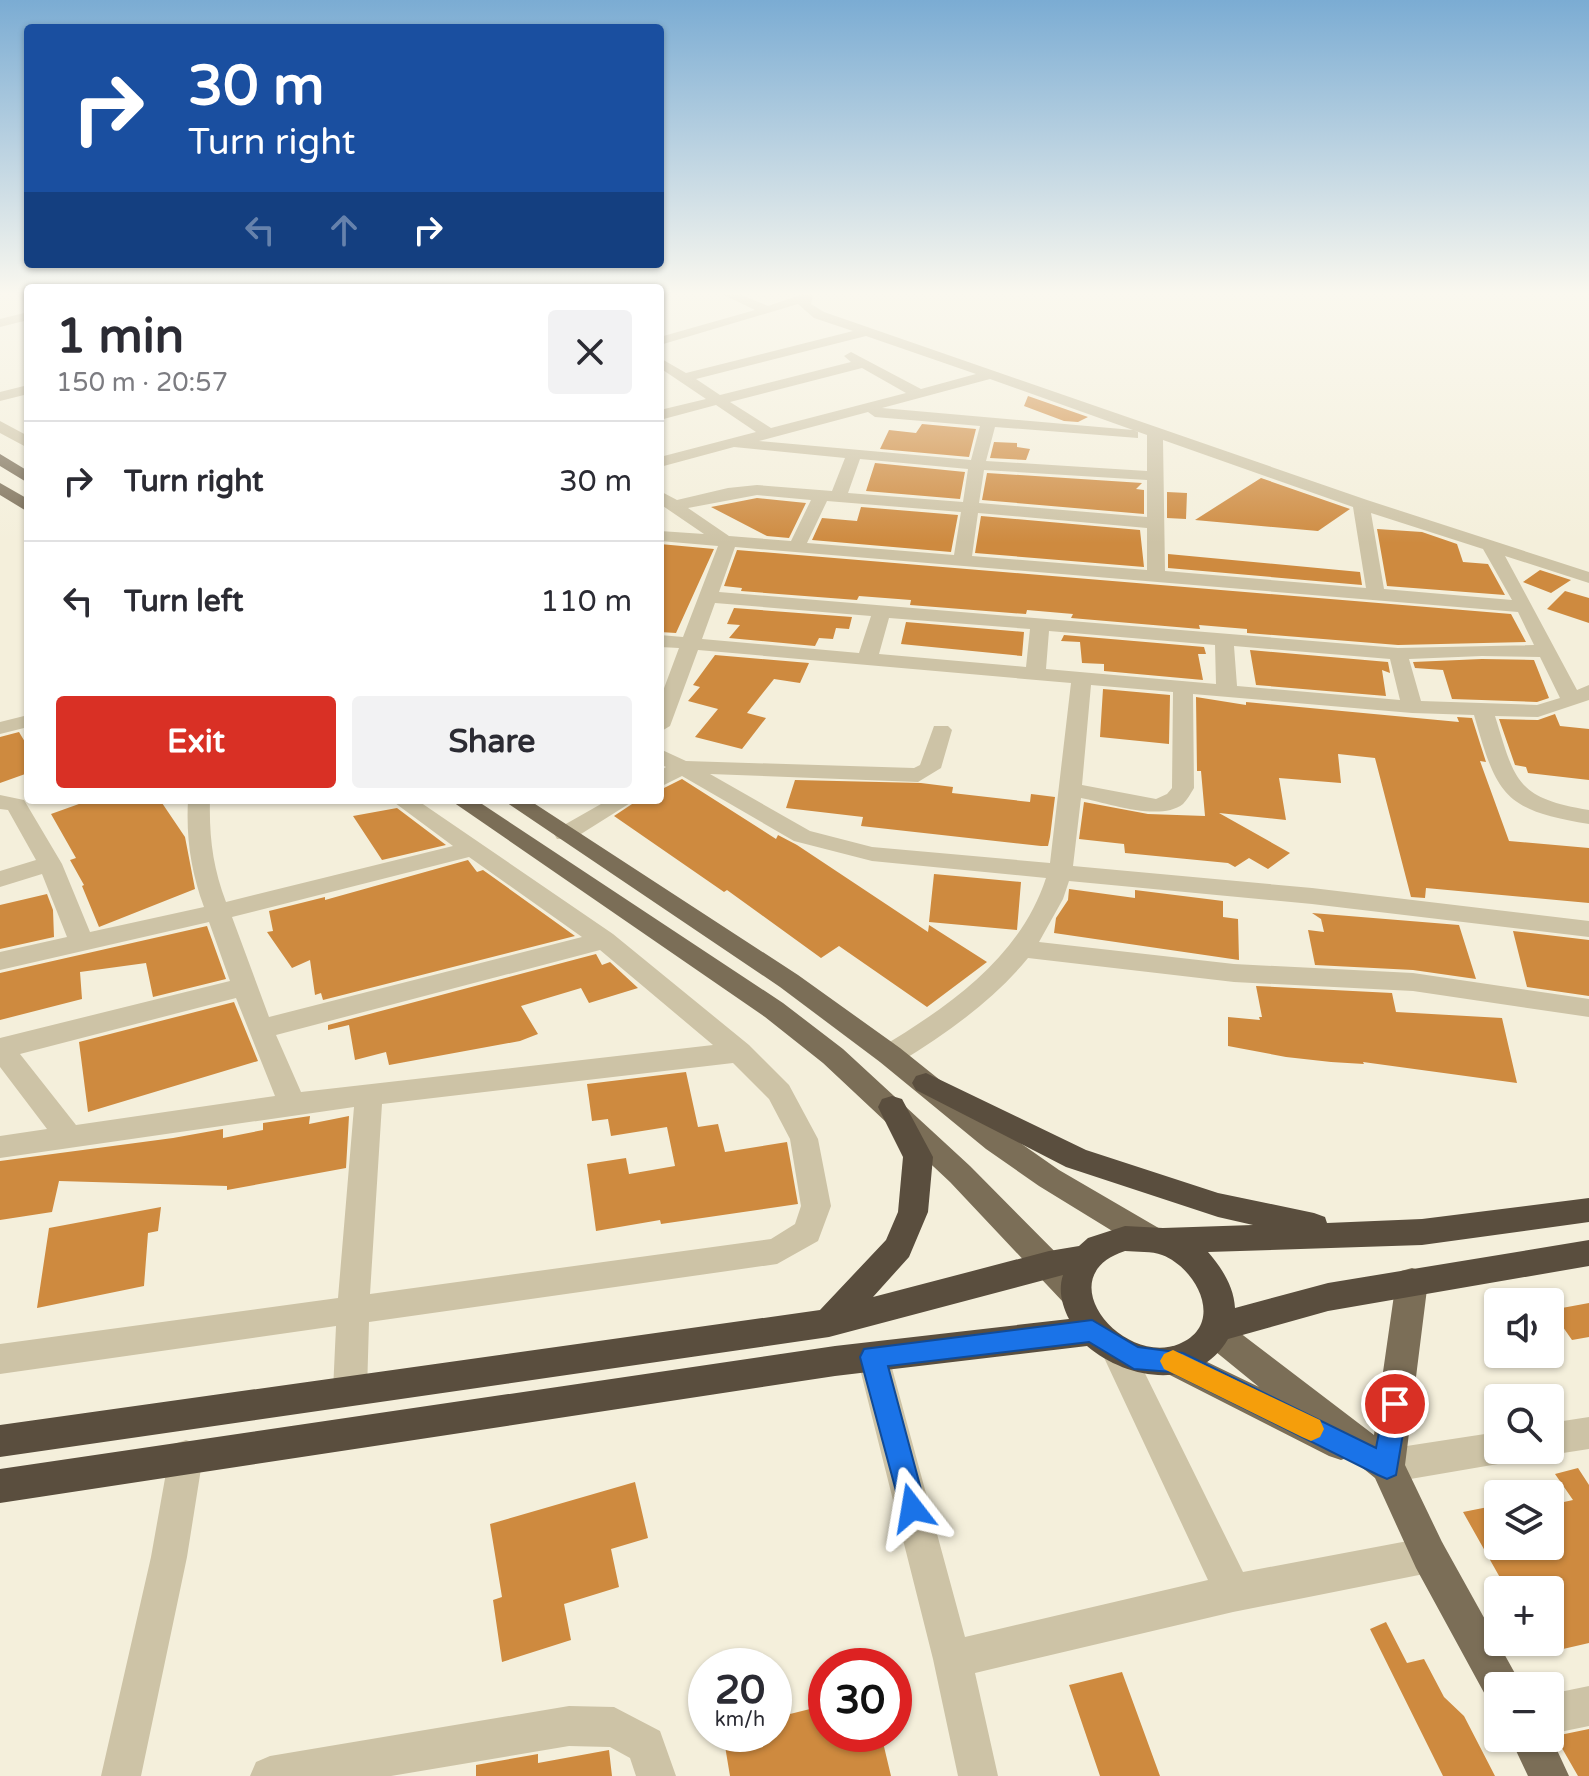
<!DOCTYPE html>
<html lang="en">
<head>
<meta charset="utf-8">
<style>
  :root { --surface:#fff; --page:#f2f2f3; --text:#2b2b33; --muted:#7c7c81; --line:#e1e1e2; --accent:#d93025 }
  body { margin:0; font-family:"Varela Round",sans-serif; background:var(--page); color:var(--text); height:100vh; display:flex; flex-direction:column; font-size:30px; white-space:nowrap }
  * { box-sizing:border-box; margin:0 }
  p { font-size:26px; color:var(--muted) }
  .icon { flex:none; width:44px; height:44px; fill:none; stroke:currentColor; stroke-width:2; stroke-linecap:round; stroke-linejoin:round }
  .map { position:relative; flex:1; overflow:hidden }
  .panel { position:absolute; left:24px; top:284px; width:640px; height:520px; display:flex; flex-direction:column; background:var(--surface); border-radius:8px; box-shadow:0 2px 6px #0004 }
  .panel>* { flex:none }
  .guide { position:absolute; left:24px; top:24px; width:640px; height:244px; border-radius:8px; box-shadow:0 2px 6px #0004; background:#1a4fa0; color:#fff; overflow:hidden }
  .buttons { position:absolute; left:1484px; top:1288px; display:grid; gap:16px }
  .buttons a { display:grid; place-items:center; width:80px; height:80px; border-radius:8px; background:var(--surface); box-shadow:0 2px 6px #0004; font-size:40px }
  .speed { position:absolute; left:688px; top:1648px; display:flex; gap:16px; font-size:40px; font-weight:700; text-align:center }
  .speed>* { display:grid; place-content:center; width:104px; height:104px; border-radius:50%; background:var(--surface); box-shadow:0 2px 6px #0004; line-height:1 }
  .speed small { font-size:20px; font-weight:400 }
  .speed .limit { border:12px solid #d22; background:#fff; color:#111 }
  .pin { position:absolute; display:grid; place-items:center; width:68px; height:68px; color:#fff; margin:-34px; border:4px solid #fff; border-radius:50%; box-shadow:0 2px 8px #0007 }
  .me { position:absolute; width:88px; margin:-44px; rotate:346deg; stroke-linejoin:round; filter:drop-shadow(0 0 6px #0008) }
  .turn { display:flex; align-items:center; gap:28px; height:168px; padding:0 32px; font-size:36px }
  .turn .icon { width:104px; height:104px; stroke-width:2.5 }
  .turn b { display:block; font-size:56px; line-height:68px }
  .lanes { display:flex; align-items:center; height:76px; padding:0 32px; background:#0003; justify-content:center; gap:40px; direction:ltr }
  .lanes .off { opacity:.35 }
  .round { display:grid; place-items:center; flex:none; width:84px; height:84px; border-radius:8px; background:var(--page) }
  .headline { display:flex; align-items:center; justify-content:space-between; height:136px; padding:0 32px }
  h1 { font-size:48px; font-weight:800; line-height:60px }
  .cta { display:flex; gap:16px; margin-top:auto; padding:16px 32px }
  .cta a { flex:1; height:92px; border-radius:8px; background:var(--accent); color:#fff; font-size:32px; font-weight:800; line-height:92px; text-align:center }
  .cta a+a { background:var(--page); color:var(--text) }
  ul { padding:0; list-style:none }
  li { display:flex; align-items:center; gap:24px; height:120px; padding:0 32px; border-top:2px solid var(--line) }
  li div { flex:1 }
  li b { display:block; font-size:30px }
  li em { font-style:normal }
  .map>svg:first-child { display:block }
</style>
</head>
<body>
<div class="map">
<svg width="1589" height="1776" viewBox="0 0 1589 1776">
  <rect width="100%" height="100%" fill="#f4efdb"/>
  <path fill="#ce8a3f" d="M1028,396L1088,417L1078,422L1064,421L1024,406Z
    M922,424L976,429L969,457L880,449L889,430L916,433Z
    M994,442L1017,443V447L1030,449L1026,460L990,458Z
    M875,463L965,472L960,499L866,491Z
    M987,473L1142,483L1136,489L1144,490V514L982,500Z
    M1261,478L1350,509L1318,531L1195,520Z
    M1167,492L1187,493L1186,519L1167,518Z
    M757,498L806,503L789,538L767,536L711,507Z
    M861,507L958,515L951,552L812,540L822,518L857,521Z
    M981,516L1140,530L1144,567L975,553Z
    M1377,529L1422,532L1457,544L1463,562L1488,564L1505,595L1387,586Z
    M660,544L714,549L676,633L660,632Z
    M737,550L1511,614L1526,642L1398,645L1247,633V629L1199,625L1200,629L1071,618L1073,614L1027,610L1026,614L910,605L911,600L859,596L857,600L741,591L742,588L724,586Z
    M1168,554L1360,572L1362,585L1168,568Z
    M1540,570L1571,580L1551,593L1523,582Z
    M1565,591L1589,598V623L1547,609Z
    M734,608L852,617L849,629L836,628L833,639L819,638L815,646L729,638L740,625L727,624Z
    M906,622L1024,632L1022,656L901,644Z
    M1064,635L1204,647L1206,654H1198L1203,680L1104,671V664L1082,663L1080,642L1061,641Z
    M1250,650L1388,662L1390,673L1382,670L1386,696L1256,685Z
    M715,655L809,663L800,683L774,679L747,713L766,718L742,749L695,737L718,709L688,701L700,687L693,685Z
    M1482,659L1534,660L1549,698L1537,702L1452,699L1443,670L1415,668L1413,662Z
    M1103,689L1170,695L1169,744L1100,737Z
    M1196,697L1246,705V702L1459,722L1457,717L1472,718L1486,762L1480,761L1509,841L1589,848V903L1426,888L1425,898L1411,897L1375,758L1338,754L1341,783L1279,778L1286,820L1219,813L1290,853L1268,869L1249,858L1235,867L1228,863L1125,853L1124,844L1079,839L1084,802L1148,814L1205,816L1201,771H1197Z
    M1555,714L1560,726L1589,729V780L1528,773L1526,767L1515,765L1499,719L1538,720Z
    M19,732L28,747V773L0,783V737Z
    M682,779L776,839L778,835L797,845L928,932L929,925L987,962L927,1007L839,946L821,958L727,890L724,892L614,816L638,800H660V790Z
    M795,780L921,783L953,787L952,793L1030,802L1031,794L1055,797L1050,837L1048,846H1041L861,826L863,817L786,808Z
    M90,800H160L185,837L195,889L99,927L82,886L84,885L70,860L76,858L51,814Z
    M397,808L446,845L382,860L353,816Z
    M468,860L477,872L483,870L575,936L323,1000L321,993L315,995L310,960L292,968L267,932L273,931L269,911L325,897V900Z
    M934,874L1021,882L1017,930L929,922Z
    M1069,889L1135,898V890L1223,901V917L1238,919L1239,960L1054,933L1056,918L1068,900Z
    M47,894L53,910L54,937L0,949V905Z
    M1312,913L1459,925L1476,979L1413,970L1315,965L1308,930L1324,932L1321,919Z
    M207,926L226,979L153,997L146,963L80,972L82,999L0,1020V973Z
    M1513,931L1589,940V996L1527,987Z
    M596,954L602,965L610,962L638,988L589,1003L581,988L521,1006L538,1034L520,1041L389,1065L386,1052L355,1060L349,1025L328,1030V1025Z
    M1256,986L1392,993L1396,1012L1502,1018L1517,1083L1363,1062L1364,1064L1331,1062L1286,1057L1228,1046V1017L1260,1020L1259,1017H1262Z
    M234,1002L258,1061L88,1112L79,1042Z
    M686,1072L698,1127L718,1124L725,1152L787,1142L798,1204L661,1224L660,1220L596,1231L587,1164L626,1158L629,1174L675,1166L667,1127L611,1136L608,1119L592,1121L587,1084Z
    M310,1116L309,1124L349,1116L346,1168L227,1190V1186L59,1181L52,1212L0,1220V1161L173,1138L223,1129V1138L263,1130V1123Z
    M161,1207L158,1231L148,1233L144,1286L37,1308L49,1228Z
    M1589,1303V1337L1572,1340L1551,1310Z
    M1578,1468L1589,1485V1643L1550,1652V1590H1507L1463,1512L1498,1505V1546H1550V1505L1573,1500L1555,1474Z
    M635,1482L648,1538L611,1549L619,1587L564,1604L571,1640L502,1662L493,1600L502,1597L490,1524Z
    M1386,1622L1407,1663L1424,1659L1444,1697L1464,1716L1495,1776H1443L1370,1629Z
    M1122,1672L1160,1776H1100L1069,1685Z
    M826,1705V1734H881L891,1776H730L723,1734H774V1718Z
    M1589,1729V1776H1578L1555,1736Z
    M609,1750L612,1776H476V1765L538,1754V1763Z"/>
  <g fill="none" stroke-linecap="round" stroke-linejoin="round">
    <path fill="#cdc3a6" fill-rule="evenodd" d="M724,295H741L768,306L800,295H813L811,304L824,312L1367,500L1589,572V583L1505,556L1577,690L1589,685V700L1538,717L1495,716C1515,781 1516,798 1589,810V824C1503,810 1497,795 1474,715L1412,713L1193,694L1194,788C1191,793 1187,800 1183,804C1160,822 1108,803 1081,798L1073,866L1312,888L1589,921V937L1312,904L1069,881L1063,899L1039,942L1234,964L1413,973L1589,999V1017L1413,991L1234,982L1028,958C993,1001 947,1033 900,1062L890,1065L880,1062L876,1055L880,1048C949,1006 1020,958 1046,878L872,861L794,841L682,776L660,787V771L666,767L660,764V749L686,761L914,768L920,765L934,726H948L952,730L941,768L918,782L710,774L810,831L872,847L1050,863L1071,683L698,650L670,726L660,732V699L679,648L660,647V635L683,637L718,546L660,541V531L704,534L660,504V491L677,500L728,488L757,485L832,491L845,458L734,447L660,467V457L756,432L716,405L660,420V410L706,399L660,368V358L686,373L853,331L814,318L798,304L660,345V337L755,310ZM866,336L976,374L921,389L851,352L844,356L851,362L720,395L696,379ZM862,368L906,393L771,428L730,402ZM990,379L1147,435V471L986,461L995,427L1138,438V432L1133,430L882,408ZM868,412L875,417L980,426L971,460L759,441ZM1163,440L1353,507L1366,588L1165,571ZM860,459L968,469L963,502L848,493ZM984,470L1147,480V517L979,503ZM757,495L811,500L791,541L729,536L688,508ZM827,501L961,512L954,555L807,543ZM978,513L1147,528V570L972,556ZM1371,513L1483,549L1512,600L1384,589ZM735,547L1518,612L1534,645L1398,648L719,592ZM715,603L871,616L859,653L702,639ZM889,618L1030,629L1026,667L879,654ZM1049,631L1215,645L1216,684L1046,669ZM1234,646L1390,659L1400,700L1237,686ZM1482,656L1540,657L1560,698L1537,705L1421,701L1409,659ZM1091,685L1173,692L1172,788L1167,794L1156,799L1082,785Z
      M28,312V320L0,327V319Z
      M28,385V394L0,401V392Z
      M0,421L28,436V448L0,433Z
      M28,715V727L0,734V722Z
      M0,795L24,800L27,805L62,864L90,932L204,907C191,871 186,839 188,800H210C209,837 213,868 226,902L453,846L391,800H417L613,934L749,1045L789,1085L818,1139L831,1206L818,1241L777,1264L369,1322L367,1391L362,1402L350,1406L338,1402L333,1391L336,1326L0,1374V1344L338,1298L354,1107L0,1158V1136L47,1129L0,1067V1038L230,981L209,922L0,970V952L67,937L42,874L0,887V871L36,860L8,810L0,809ZM469,857L582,937L269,1017L232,917ZM600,950L713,1045L301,1092L276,1035ZM236,998L275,1096L76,1125L20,1054ZM733,1063L769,1099L790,1139L801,1206L795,1224L771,1239L370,1294L382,1104Z
      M608,800H635L573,839H557L554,834L557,829Z
      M1116,1334L1128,1339L1243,1572L1429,1537L1442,1542L1447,1555L1442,1568L1429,1573L1233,1612L975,1673L998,1776H958L933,1659L857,1357L861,1347L873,1342L885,1347L889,1357L965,1637L1208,1580L1100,1349L1104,1339Z
      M1589,1417V1449L1550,1455L1538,1450H1550V1423Z
      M1498,1432V1450H1514L1510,1460L1498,1464L1387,1483L1375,1478L1370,1466L1375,1454L1387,1449Z
      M186,1440L198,1444L203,1456L187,1557L141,1776H101L151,1557L169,1456L174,1444Z
      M1589,1686V1726L1550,1734V1694Z
      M569,1706L614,1707L660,1731L676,1776H636L630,1758L610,1747L569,1746L391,1776H250L256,1762L270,1756Z"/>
    <path fill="#7b6e57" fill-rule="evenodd" d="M0,454L28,471V483L0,466Z
      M0,483L28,499V512L0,495Z
      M450,800H476L783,1003L843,1049L970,1166L1086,1283L1091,1293L1086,1303L1075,1307L1064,1303L950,1182L823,1063L765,1017Z
      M503,800H529L798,975L900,1048L1006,1133L1059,1170L1162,1230L1166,1239L1162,1248L1151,1252L1140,1248L1039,1186L986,1149L880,1062L780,987Z
      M1412,1268L1423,1271L1428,1281L1405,1465L1442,1542L1522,1686H1498V1704L1488,1700L1416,1568L1375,1478L1349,1457L1341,1460L1329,1456L1162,1371L1158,1361L1162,1351L1174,1346L1259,1387L1205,1343L1200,1333L1205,1323L1216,1319L1227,1323L1374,1435L1396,1281L1401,1271Z
      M1550,1735L1569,1776H1528L1510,1738H1550Z"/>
    <path fill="#5a4e3e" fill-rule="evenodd" d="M926,1073L1086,1150L1218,1193L1314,1213L1325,1217L1327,1223L1422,1219L1589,1198V1222L1422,1245L1208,1252C1222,1268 1234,1287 1235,1308L1328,1283L1589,1240V1266L1328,1311L1228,1339C1197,1392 1127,1380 1087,1346L835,1376L0,1503V1469L835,1346L1069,1319C1062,1305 1058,1290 1063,1275L829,1337L0,1457V1425L820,1310L886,1240L898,1212L903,1157L878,1107L882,1099L892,1096L902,1099L933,1157L928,1212L909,1257L873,1297L1049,1251L1079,1246L1088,1238L1125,1226L1163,1228L1253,1225L1218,1217L1066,1167L916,1090L912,1083L916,1076ZM1125,1251C1137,1252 1152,1251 1162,1255C1197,1268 1226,1325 1179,1344C1122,1367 1047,1276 1125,1251Z"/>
  </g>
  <linearGradient id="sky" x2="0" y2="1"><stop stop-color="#7bacd3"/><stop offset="0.54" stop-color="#faf8ef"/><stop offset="1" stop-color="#faf8ef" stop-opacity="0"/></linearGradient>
  <rect width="1589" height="543" fill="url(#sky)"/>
  <path fill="#1a73e8" stroke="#114b97" stroke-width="2" d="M1092,1320L1138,1347L1183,1353L1376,1448L1386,1396L1395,1393L1404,1396L1408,1404L1396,1475L1387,1479L1378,1475L1172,1372L1134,1369L1089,1342L888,1366L926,1508L922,1517L912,1521L903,1517L860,1357L864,1349Z"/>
  <path fill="#f59e0b" d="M1173,1350L1320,1420L1324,1429L1320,1437L1311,1441L1302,1437L1164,1369L1160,1361L1164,1354Z"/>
</svg>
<div class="buttons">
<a><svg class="icon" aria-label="sound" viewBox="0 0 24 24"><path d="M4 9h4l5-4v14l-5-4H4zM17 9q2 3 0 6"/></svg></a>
<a><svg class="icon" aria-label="search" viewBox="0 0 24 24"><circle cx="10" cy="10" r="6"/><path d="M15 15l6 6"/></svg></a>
<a><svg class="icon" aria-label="layers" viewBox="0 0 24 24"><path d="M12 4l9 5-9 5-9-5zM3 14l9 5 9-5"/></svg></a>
<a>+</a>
<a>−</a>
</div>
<div class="speed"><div>20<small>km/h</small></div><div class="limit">30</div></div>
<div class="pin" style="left:1395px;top:1404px;background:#d93025"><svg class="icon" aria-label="arrive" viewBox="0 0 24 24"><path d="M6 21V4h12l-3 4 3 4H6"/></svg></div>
<svg class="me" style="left:912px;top:1508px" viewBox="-20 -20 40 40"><path d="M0-17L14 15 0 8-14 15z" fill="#1a73e8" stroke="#fff" stroke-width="4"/></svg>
<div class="guide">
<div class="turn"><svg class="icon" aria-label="right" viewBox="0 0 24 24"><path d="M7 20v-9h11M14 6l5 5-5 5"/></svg><div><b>30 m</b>Turn right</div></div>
<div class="lanes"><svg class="icon off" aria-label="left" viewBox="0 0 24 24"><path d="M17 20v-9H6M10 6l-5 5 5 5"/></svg><svg class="icon off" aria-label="ahead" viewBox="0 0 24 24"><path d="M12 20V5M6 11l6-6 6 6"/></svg><svg class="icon" aria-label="right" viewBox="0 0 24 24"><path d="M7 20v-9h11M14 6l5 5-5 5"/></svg></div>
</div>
<section class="panel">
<div class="headline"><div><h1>1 min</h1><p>150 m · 20:57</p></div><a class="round"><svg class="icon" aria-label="close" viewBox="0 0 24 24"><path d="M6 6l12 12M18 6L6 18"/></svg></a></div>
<ul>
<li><svg class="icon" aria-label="right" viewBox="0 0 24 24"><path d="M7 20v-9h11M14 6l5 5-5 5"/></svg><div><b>Turn right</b></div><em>30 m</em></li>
<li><svg class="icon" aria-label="left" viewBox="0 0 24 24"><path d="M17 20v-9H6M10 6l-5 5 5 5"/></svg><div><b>Turn left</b></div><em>110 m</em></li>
</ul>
<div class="cta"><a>Exit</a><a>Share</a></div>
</section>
</div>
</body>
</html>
